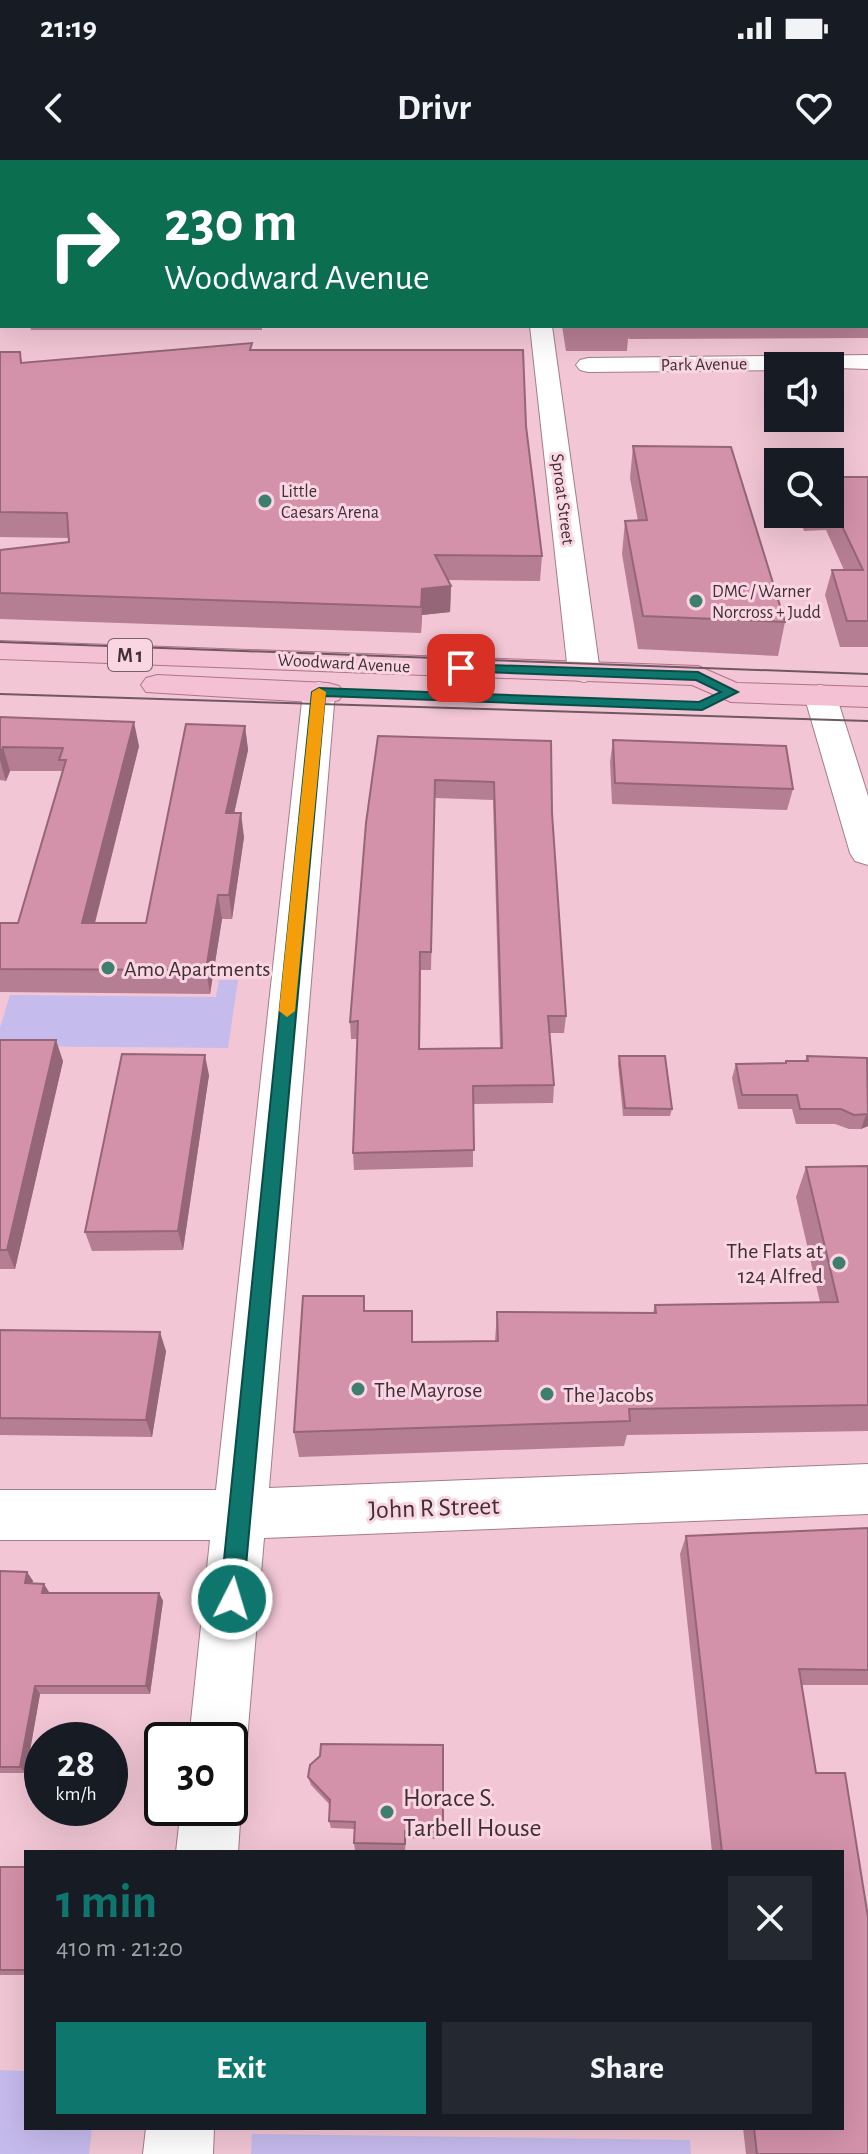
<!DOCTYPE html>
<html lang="en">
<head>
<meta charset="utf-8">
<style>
  :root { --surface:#171b24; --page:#242831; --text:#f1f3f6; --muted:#9ea1a6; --accent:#0f766e }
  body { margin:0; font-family:"Alegreya Sans",sans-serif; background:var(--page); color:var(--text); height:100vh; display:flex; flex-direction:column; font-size:30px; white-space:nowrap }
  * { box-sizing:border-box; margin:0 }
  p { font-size:26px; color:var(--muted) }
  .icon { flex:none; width:44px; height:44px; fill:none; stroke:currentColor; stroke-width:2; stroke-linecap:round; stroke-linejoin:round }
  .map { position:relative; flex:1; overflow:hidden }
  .details { position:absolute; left:24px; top:1690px; width:820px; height:280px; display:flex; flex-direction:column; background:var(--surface); border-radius:0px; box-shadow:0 8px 32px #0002 }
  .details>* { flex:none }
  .top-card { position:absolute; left:0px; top:0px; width:868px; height:168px; box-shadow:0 8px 32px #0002; background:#0b6e4f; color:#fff; overflow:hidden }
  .tools { position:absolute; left:764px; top:192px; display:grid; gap:16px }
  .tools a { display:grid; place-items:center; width:80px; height:80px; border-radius:0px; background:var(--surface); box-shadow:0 8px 32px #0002; font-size:40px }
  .speed { position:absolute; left:24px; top:1562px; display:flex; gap:16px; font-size:40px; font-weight:700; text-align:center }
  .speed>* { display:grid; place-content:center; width:104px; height:104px; border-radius:50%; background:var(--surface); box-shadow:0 8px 32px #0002; line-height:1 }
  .speed small { font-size:20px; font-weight:400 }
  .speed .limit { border:4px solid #111; border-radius:12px; background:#fff; color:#111 }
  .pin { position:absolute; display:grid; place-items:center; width:68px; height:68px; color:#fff; margin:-34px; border-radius:16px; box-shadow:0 4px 12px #0006 }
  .me { position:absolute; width:88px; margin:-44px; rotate:5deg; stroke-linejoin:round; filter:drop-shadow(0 0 6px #0008) }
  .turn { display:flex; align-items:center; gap:28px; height:168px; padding:0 32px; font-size:36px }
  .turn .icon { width:104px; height:104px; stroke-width:2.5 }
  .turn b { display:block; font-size:56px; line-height:68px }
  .round { display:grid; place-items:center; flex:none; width:84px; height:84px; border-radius:0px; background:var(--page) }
  .headline { display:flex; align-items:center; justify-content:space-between; height:136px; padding:0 32px }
  h1 { font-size:48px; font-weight:700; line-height:60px; color:var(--accent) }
  .button { display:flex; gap:16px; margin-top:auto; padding:16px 32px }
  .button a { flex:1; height:92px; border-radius:0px; background:var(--accent); color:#fff; font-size:32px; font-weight:700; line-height:92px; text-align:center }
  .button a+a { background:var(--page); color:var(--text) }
  .status { display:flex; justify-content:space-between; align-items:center; height:56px; padding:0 40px; background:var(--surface); direction:ltr }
  .status svg { height:22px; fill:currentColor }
  header { display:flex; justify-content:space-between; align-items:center; height:104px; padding:0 32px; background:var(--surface); font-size:36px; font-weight:700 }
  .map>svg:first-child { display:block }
</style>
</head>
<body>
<div class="status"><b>21:19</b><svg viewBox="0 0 49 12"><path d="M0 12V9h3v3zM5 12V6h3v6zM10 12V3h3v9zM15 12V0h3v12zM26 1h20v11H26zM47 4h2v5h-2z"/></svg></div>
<header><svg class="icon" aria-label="back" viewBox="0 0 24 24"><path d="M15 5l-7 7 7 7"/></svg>Drivr<svg class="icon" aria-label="heart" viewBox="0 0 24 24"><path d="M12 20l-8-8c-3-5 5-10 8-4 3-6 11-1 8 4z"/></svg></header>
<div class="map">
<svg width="868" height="1994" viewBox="0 0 868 1994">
  <rect width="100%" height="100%" fill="#f2c6d5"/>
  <path fill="#c6bbed" d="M219,820H238L228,888L0,886V868L10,835L216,837Z
    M0,1910L26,1911V1968H92L89,1994H0Z
    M252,1974L690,1980L691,1994H251Z"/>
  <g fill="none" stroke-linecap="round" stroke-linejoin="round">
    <defs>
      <path id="minor" d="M822,0H840V2H822Z
        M0,22H2V34H0Z
        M866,89H868V105H866Z
        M2,140V158L0,159V141Z
        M530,166H552L600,512L595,519L584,522L573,519L568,512Z
        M868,195V209L778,206V210L588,212L580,210L576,205L580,200L588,198Z
        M319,522L330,525L335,532L269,1328L868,1304V1354L264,1378L247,1580L239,1601L230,1604V1580H189L210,1380H0V1330H216L303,532L308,525Z
        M820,525L831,528L836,535L868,636V705L855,701L850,693L804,535L809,528Z
        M230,1626L241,1648L238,1692H176L181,1648H230Z
        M146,1968H214L213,1994H143Z"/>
      <path id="major" d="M0,481L698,506L737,523L868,527V547L731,542L692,525L0,499Z
        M157,515L328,523L339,526L344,533L339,540L328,543L146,532L141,525L146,518Z"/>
    </defs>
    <use href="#minor" stroke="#a47c8b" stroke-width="2"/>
    <use href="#major" stroke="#af728a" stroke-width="2"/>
    <use href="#minor" fill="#fff" fill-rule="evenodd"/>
    <use href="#major" fill="#f3c0d4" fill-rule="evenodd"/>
    <path stroke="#705860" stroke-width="2" d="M0,482L868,514
      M0,534L868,561"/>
  </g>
  <path fill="#b57e92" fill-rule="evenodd" d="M287,0H367L366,2H287Z
    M866,96L868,100V178L629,179L628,178L627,191H566L562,166H866Z
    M30,166H262V170H31Z
    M253,190L526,266L542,396L540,421L448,420L451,426L450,452L422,455L421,473L0,459V390L69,382V378L0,377V192H20L22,203Z
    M633,286L785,462L778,496L638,489L622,394L625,361H638L630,318Z
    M830,317H868V487H840L825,435L832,410H844L826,370L804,371L798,354H830Z
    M0,557L139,586L95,763H146L245,566L248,590L234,653L244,677L232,759H222L210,834L0,832V763H18L62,614V611H10L6,621L0,620Z
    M378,576L551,581L552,653L566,856L564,873H550L554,925L553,943L473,944V1007L354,1010L353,993L358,879H351L350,862ZM435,638L493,640L500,888L420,889L421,810H431Z
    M613,580L793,629L787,650L612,644L610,602Z
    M0,880L63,901L15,1109H0Z
    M619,896L672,949L670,956H623L618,904Z
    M807,896L868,901V966L861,969H849L835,964H796L792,949H738L732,918L736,904L785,903L786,901H805Z
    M209,915L183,1090L92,1091L85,1072Z
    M868,1006V1271L627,1275L624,1286L299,1297L294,1272L366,1151L413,1182L495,1181L497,1152L653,1153L655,1145L820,1142L796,1037L806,1007Z
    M0,1170L166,1191L152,1277L0,1275Z
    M868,1368V1525H802L816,1613H845L868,1757V1994H746L743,1968H842V1692H712L680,1394L686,1376Z
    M0,1411L27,1412L33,1421L32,1423L49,1433H159L163,1441L150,1534H40L26,1613H0Z
    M443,1585V1679L406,1678L405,1691L355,1690L354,1683L355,1669L331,1668L329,1661L330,1645L311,1625L308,1617Z
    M0,1707H26V1815H0Z"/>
  <path fill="#946677" d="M2,62V99L0,103V66Z
    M451,426L450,452L422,455L421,473L422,429Z
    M134,562L139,586L89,786L82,763Z
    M245,566L248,590L229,677L226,653Z
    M3,587L10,611L6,621L0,600V595Z
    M241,653L244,677L232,759L229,735Z
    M218,735L222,759L210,834L206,810Z
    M56,880L63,901L15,1109L7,1090Z
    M205,895L209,915L183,1090L178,1071Z
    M868,954V966L861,969L866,955Z
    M160,1172L166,1191L152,1277L146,1260Z
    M27,1412L33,1421L30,1431L25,1423Z
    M44,1424L49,1432L47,1441L42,1433Z
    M159,1433L163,1441L150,1534L146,1526Z
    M35,1526L40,1534L26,1613L20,1607Z"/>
  <path fill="#d392aa" stroke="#946677" stroke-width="2" fill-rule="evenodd" d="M330,0H361V1Z
    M479,0H548L547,2H478Z
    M0,49H2V62L0,66Z
    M866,96L868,100V149H866Z
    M252,183L250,190H523L526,266L542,396L435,395L451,426L422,429L421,447L0,433V390L69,382L67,353L0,352V192H20L21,203Z
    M633,286L731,287L785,462L643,456L625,361L647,360Z
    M830,317H868V461H847L832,410H863L832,345H830Z
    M0,557L134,562L82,763H146L186,564L245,566L226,653H241L229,735H218L206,810L0,809V763H18L66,600H59L63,588L3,587L0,595Z
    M378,576L551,581L552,653L566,856H548L554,925L473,926L474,990L353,993L358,861L350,862L366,663ZM435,620L494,622L502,888L419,889L420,792H431Z
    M613,580L786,586L793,629L615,623Z
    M0,880H56L7,1090H0Z
    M122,894L205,895L178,1071L85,1072Z
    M619,896H665L672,949L625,948Z
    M807,896L867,898L868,954L854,955L841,949H800L797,935H742L736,904L786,903V901H808Z
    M868,1006V1245L629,1249L630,1261L294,1272L303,1136H364V1151H412V1182L498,1181L497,1152L656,1153L655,1145L838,1142L806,1007Z
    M0,1170L160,1172L146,1260L0,1258Z
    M868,1368V1510L799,1509L816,1613H845L868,1757V1994H757L754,1968H842V1692H722L686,1376Z
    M0,1411L27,1412L25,1423L44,1424L42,1433H159L146,1526H35L20,1607H0Z
    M321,1584L443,1585V1672L405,1671V1684L354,1683L355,1662L329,1661L330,1640L308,1617L310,1605L320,1596Z
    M0,1707H26V1810H0Z"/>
  <path fill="#0f766e" stroke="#0a4d48" stroke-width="2" d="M461,504L698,512L738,532L702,550L325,536L243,1439L240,1447L232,1450L224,1447L220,1439L312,532L319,528L699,542L721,532L696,520L456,511V505Z"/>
  <path fill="#f59e0b" d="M319,528L326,532L295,851L287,857L279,851L312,532Z"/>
  <g fill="#3d7e6e" stroke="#fad6e2" stroke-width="3">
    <circle cx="265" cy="341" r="8"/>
    <circle cx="696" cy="441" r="8"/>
    <circle cx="108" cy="808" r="8"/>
    <circle cx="839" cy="1103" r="8"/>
    <circle cx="358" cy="1229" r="8"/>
    <circle cx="547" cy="1234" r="8"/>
    <circle cx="387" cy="1652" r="8"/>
  </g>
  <g text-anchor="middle" stroke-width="6" stroke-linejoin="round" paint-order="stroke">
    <g font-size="18" fill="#402f35" stroke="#fad6e2">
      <text transform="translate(704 204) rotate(-1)" y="6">Park Avenue</text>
      <text transform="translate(563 339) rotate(83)" y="6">Sproat Street</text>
      <text transform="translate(344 503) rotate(3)" y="6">Woodward Avenue</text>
    </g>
    <g font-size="18" fill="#402f35" stroke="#fad6e2" text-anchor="start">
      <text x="281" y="337">Little<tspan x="281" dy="21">Caesars Arena</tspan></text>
      <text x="712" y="437">DMC / Warner<tspan x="712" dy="21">Norcross + Judd</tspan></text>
    </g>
    <rect fill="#fad6e2" stroke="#786169" stroke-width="2" x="108" y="479" width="44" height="32" rx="6"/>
    <g font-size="20" font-weight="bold" fill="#402f35">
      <text x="130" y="502">M 1</text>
    </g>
    <g font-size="22" fill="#402f35" stroke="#fad6e2" text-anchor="start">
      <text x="124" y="816">Amo Apartments</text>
      <text x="823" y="1098" text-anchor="end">The Flats at<tspan x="823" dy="25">124 Alfred</tspan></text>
      <text x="374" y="1237">The Mayrose</text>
      <text x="563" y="1242">The Jacobs</text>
    </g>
    <g font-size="26" fill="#402f35" stroke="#fad6e2">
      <text transform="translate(434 1347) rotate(-2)" y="9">John R Street</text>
    </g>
    <g font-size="26" fill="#402f35" stroke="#fad6e2" text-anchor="start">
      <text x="403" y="1646">Horace S.<tspan x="403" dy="30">Tarbell House</tspan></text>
    </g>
  </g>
</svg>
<div class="tools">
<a><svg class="icon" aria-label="sound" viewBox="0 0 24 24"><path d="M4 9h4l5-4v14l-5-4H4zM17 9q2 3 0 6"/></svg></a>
<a><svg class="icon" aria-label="search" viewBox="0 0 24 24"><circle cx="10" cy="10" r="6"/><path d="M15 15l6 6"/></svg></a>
</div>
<div class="speed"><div>28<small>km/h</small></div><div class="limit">30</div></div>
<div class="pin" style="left:461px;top:508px;background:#d93025"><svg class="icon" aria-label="arrive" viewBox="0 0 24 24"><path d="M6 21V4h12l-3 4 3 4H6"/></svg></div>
<svg class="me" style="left:232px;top:1439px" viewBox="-20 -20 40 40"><circle r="17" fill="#0f766e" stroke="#fff" stroke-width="3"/><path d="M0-11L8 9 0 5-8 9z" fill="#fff"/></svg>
<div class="top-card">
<div class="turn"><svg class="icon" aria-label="right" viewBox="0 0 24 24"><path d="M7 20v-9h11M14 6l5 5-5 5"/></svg><div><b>230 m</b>Woodward Avenue</div></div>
</div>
<section class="details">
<div class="headline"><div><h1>1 min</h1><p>410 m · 21:20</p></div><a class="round"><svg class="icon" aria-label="close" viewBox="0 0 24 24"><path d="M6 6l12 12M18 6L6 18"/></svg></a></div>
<div class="button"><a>Exit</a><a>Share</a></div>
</section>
</div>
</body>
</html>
